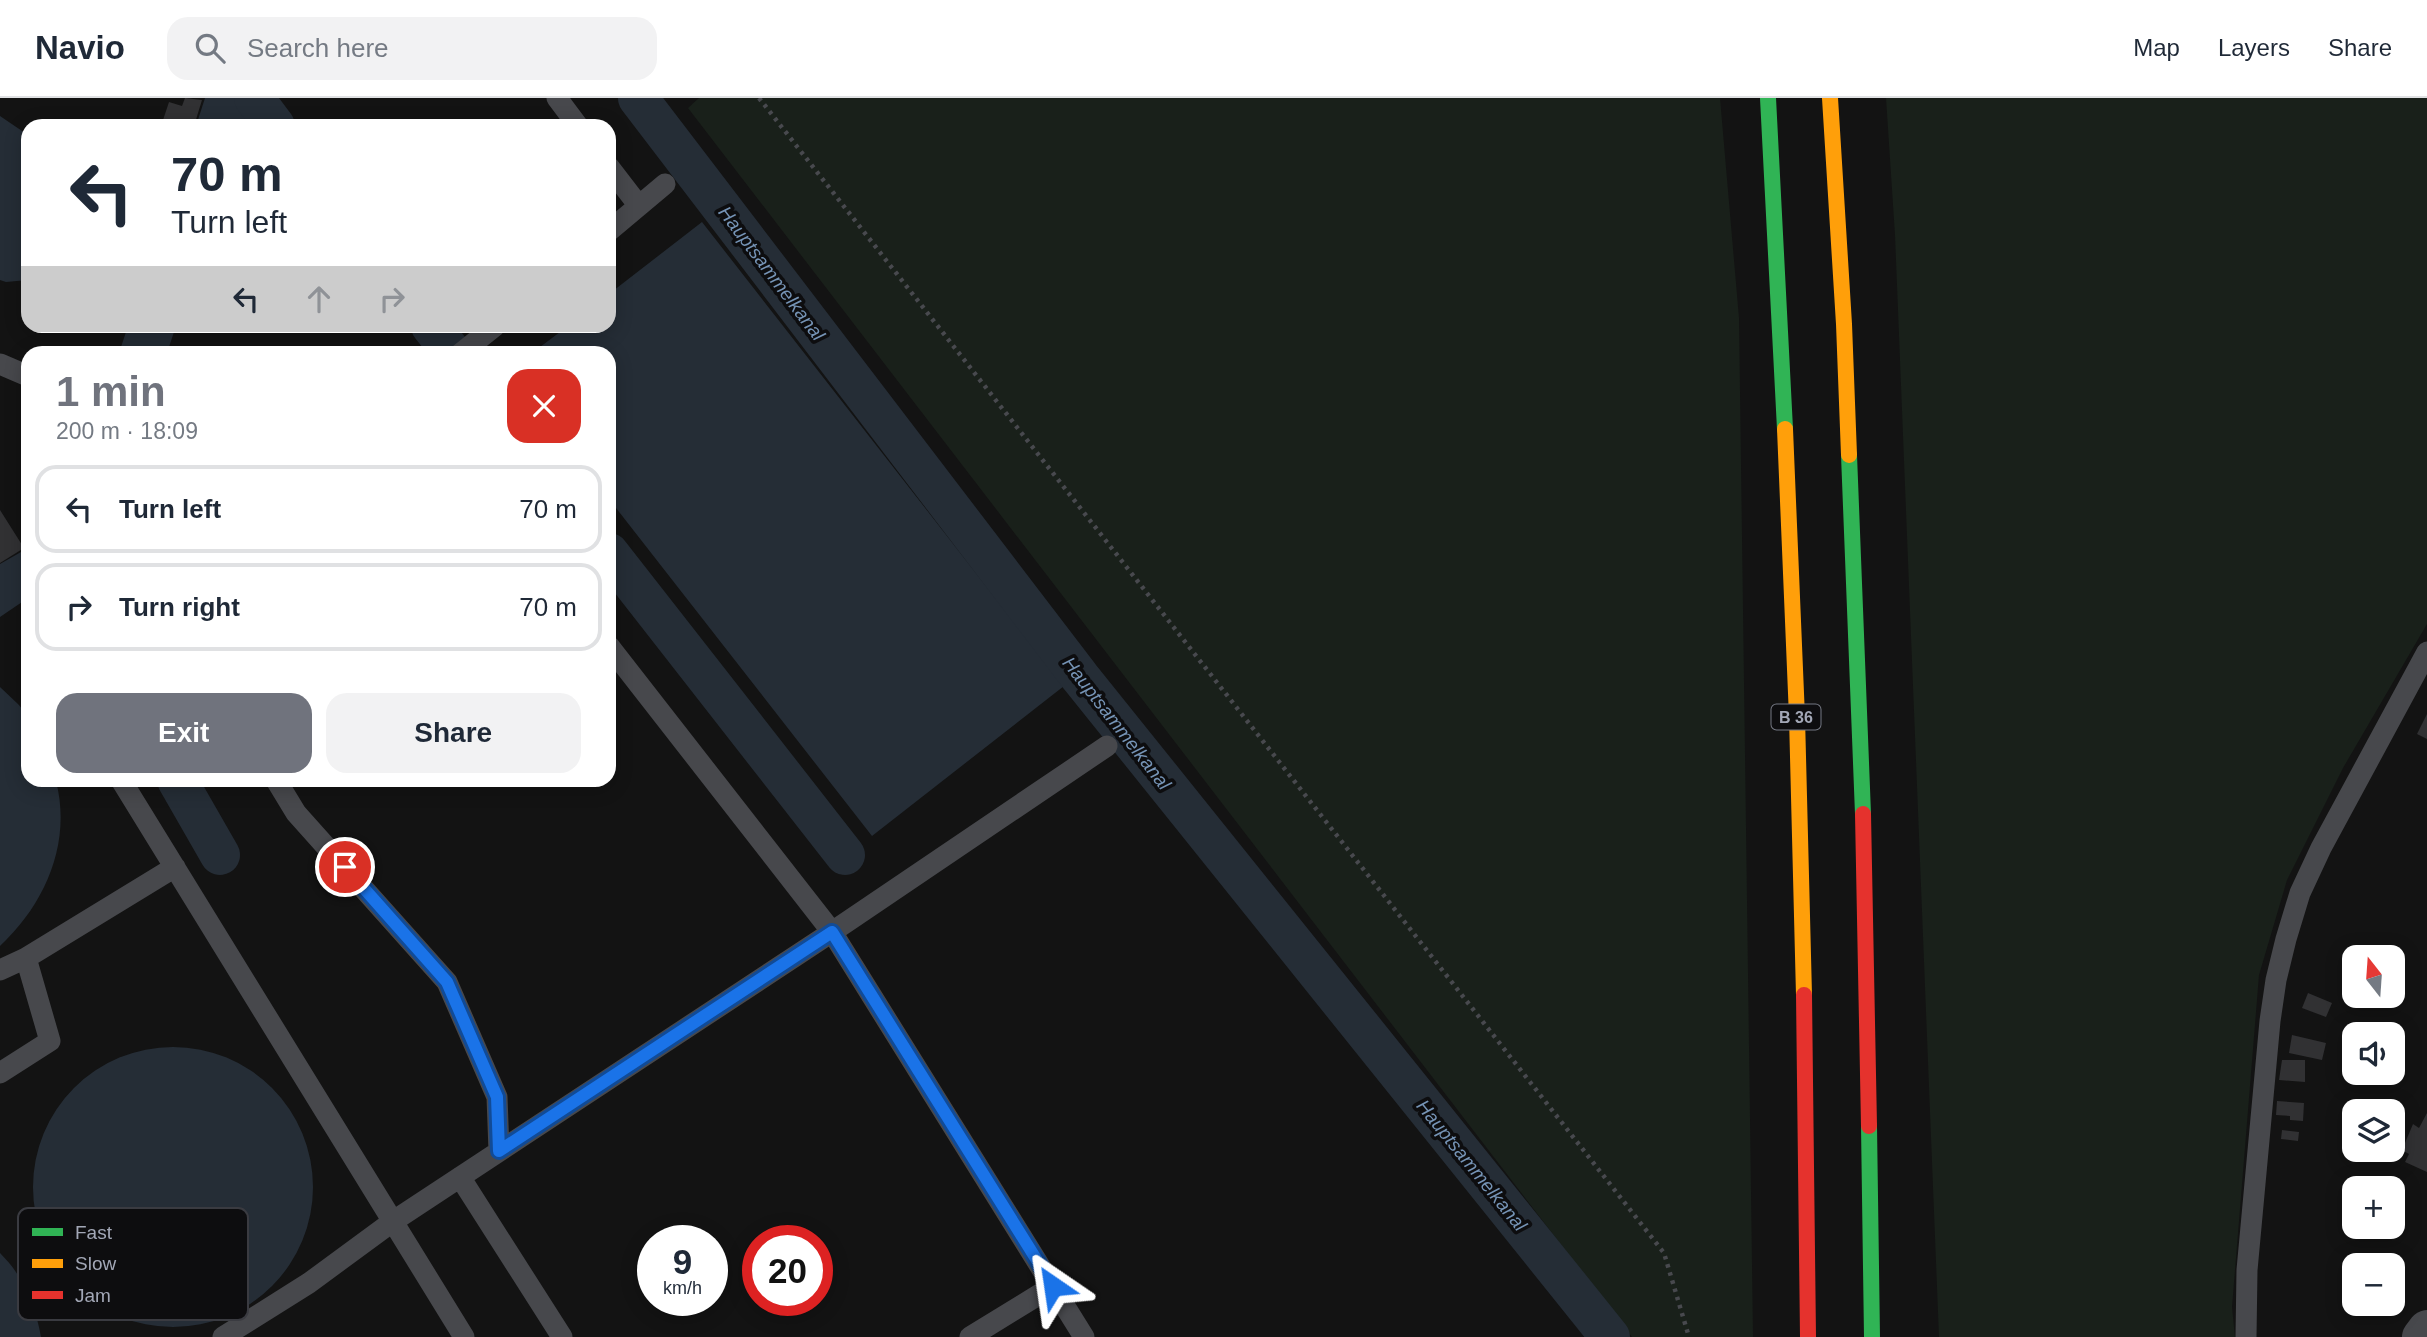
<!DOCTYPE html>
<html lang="en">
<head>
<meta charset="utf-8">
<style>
  :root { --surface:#fff; --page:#f2f2f3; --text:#1f2937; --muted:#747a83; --line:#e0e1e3; --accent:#70737d }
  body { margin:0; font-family:Helvetica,sans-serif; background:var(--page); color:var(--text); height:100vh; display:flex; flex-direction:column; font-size:26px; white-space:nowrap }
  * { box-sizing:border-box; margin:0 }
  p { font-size:23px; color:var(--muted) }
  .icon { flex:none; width:38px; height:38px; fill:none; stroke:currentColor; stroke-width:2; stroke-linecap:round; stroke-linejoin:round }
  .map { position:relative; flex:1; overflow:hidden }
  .panel { position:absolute; left:21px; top:248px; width:595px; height:441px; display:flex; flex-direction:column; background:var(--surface); border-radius:21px; box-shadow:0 4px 18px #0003 }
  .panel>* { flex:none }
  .top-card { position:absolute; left:21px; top:21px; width:595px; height:214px; border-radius:21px; box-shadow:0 4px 18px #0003; background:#fff; color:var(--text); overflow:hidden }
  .needle { width:46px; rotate:343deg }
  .buttons { position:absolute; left:2342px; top:847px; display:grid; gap:14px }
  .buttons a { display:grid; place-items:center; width:63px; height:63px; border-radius:14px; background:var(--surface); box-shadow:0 4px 18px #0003; font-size:35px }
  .speed { position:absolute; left:637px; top:1127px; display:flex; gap:14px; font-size:35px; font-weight:700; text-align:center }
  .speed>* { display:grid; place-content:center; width:91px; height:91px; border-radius:50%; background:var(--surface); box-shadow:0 4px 18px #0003; line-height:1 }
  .speed small { font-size:18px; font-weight:400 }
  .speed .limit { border:10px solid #d22; background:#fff; color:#111 }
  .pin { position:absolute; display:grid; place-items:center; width:60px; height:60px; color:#fff; margin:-30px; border:4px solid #fff; border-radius:50%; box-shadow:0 2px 7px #0007 }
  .me { position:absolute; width:77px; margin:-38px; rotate:328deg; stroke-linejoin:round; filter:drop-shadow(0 0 5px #0008) }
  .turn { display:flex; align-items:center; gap:24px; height:147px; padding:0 35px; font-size:32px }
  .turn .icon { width:91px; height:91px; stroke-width:2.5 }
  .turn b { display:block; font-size:49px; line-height:60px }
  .lanes { display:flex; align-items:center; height:66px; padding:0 35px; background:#0003; justify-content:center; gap:35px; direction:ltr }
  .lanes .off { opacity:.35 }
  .round { display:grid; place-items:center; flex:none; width:74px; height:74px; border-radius:21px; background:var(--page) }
  .headline { display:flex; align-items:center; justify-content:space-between; height:119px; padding:0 35px }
  h1 { font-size:42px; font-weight:800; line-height:52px; color:var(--accent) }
  .button { display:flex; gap:14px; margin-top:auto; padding:14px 35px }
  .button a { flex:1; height:80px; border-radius:21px; background:var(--accent); color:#fff; font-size:28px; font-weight:800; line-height:80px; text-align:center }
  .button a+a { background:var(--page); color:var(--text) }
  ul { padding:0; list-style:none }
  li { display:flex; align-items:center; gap:21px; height:88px; margin:0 14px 10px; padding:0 21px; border:4px solid var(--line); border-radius:21px }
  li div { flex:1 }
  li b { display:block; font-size:26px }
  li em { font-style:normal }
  header { display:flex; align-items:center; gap:42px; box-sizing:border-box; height:98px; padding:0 35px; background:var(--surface); border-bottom:2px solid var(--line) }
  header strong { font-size:33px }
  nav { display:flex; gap:38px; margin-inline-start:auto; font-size:24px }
  .search { width:490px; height:63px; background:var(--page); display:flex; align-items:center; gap:18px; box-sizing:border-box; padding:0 24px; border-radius:21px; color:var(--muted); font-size:26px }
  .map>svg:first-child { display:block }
</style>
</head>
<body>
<header>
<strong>Navio</strong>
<div class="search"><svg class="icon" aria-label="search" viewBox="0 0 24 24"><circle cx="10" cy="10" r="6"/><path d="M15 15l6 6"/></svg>Search here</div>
<nav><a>Map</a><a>Layers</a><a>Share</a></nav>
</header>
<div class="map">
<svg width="2427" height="1239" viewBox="0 0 2427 1239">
  <rect width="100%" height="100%" fill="#131313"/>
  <path fill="#19201a" d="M699,0H1720L1739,220L1753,1239H1632L688,10Z
    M1886,0H2427V526L2343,670L2287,782L2259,877L2232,1209L2235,1239H1939L1895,137Z"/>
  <path fill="#252d36" d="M205,0H255L245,28H196Z
    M0,18L28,37V182L6,184L0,182Z
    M702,124L1064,588L872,738L609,401V256L532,255L568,228H609V196Z
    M128,228H176L167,255H119Z
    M28,450V500L0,519V466Z
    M0,589L19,607L28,619V682L56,683C72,745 45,806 0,848Z
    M33 1089a140 140 0 1 1 280 0a140 140 0 1 1-280 0Z
    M0,1155C24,1179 35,1206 41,1239H0Z"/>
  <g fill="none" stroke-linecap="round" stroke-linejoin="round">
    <path stroke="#252d36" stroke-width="40" d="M254,0L275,28
      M638,0L1080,579L1610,1239
      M431,228L453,256
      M609,455L845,757
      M177,682L220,757"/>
  </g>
  <path fill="#313133" d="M185,0L202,2L194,28H161L169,4L182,8Z
    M0,412L24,450L0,465Z
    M2427,616V641L2417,636Z
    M2308,895L2332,905L2326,919L2302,910Z
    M2292,937L2326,945L2322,962L2289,955Z
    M2282,962H2305V984L2279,982Z
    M2277,1003L2304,1005L2303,1023L2290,1022V1018L2276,1017Z
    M2427,1015V1074L2405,1064L2409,1056L2402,1052L2413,1026L2419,1030Z
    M2282,1032L2299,1034L2298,1043L2281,1041Z"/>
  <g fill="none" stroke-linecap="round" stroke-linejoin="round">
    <path stroke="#48494e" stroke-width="4.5" stroke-dasharray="3.5 5" stroke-linecap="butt" d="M759,0L1664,1155L1689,1239"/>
    <path stroke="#47484c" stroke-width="21" d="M557,0L578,28
      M609,69L639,108
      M609,133L665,86
      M460,256L495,228
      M0,266L28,278
      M609,548L832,834L1084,1239
      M121,682L464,1239
      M276,682L296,715L447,884L497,999L499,1053
      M0,872L26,860L175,769
      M0,975L50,943L26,860
      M460,1079L562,1239
      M223,1239L309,1185L392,1124L832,834L1107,648
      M970,1239L1053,1188
      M2246,1239L2247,1172L2270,923L2276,882L2286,841L2300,795L2321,750L2427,554"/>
    <path stroke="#47484c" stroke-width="38" d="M2421,1239L2427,1231"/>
    <path stroke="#30b455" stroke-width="16" d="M1768,0L1785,331
      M1849,357L1863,716
      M1869,1028L1872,1239"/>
    <path stroke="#ff9f0a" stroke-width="16" d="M1830,0L1844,226L1849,357
      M1785,331L1797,619L1804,897"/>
    <path stroke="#e5322d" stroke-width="16" d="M1863,716L1869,1028
      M1804,897L1808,1239"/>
  </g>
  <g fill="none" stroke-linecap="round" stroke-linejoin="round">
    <defs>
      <path id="route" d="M345,769L447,884L497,999L499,1053L832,834L1053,1188"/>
    </defs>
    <use href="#route" stroke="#114b97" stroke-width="18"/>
    <use href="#route" stroke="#1a73e8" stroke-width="12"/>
  </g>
  <g text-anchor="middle" stroke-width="7" stroke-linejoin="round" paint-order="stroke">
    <rect fill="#0d0d0f" stroke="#757984" stroke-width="2" x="1771.5" y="606.5" width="49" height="25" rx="5"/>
    <g font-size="16" font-weight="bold" fill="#a2a7b6">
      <text x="1796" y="625">B 36</text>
    </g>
    <g font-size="19" font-style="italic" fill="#7593b5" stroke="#0d0d0f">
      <text transform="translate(772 175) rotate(53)" y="7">Hauptsammelkanal</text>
      <text transform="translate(1117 625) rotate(52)" y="7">Hauptsammelkanal</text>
      <text transform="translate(1472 1067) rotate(51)" y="7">Hauptsammelkanal</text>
    </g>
  </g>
  <rect x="18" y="1110" width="230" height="112" rx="10" fill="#0d0d0f" stroke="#3a3b41" stroke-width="2"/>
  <rect x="32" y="1130" width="31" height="8" fill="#30b455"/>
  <rect x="32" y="1161" width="31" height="9" fill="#ff9f0a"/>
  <rect x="32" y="1193" width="31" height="8" fill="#e5322d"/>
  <g font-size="19" fill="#a2a7b6">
    <text x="75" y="1141">Fast</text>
    <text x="75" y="1172">Slow</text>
    <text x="75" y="1204">Jam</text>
  </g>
</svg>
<div class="buttons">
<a><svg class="needle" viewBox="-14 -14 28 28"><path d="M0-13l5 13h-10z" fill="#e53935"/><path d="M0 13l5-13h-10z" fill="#747a83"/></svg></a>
<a><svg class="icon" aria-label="sound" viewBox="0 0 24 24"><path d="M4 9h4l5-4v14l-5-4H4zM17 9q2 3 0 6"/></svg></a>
<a><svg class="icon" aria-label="layers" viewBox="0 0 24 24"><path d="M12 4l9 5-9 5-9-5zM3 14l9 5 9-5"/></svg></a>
<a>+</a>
<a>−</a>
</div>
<div class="speed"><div>9<small>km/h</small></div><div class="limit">20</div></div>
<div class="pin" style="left:345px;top:769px;background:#d93025"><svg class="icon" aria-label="arrive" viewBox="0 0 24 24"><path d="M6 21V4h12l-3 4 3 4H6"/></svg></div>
<svg class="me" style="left:1053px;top:1188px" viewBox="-20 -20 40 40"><path d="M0-17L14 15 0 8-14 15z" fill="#1a73e8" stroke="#fff" stroke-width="4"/></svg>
<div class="top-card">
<div class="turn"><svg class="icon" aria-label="left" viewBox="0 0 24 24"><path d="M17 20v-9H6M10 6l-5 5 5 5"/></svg><div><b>70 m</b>Turn left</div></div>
<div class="lanes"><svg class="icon" aria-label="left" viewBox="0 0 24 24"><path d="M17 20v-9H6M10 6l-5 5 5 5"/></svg><svg class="icon off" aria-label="ahead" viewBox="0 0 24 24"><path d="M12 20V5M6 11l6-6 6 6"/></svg><svg class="icon off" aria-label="right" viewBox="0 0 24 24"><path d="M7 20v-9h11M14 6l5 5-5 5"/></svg></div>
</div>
<section class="panel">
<div class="headline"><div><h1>1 min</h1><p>200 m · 18:09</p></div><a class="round" style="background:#d93025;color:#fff"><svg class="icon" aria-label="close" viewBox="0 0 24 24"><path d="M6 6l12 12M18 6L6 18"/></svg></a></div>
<ul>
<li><svg class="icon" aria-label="left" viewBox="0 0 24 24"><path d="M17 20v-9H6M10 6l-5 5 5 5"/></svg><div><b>Turn left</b></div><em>70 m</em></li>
<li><svg class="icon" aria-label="right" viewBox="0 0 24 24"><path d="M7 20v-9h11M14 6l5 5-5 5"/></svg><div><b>Turn right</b></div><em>70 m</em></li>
</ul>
<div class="button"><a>Exit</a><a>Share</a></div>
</section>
</div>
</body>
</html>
